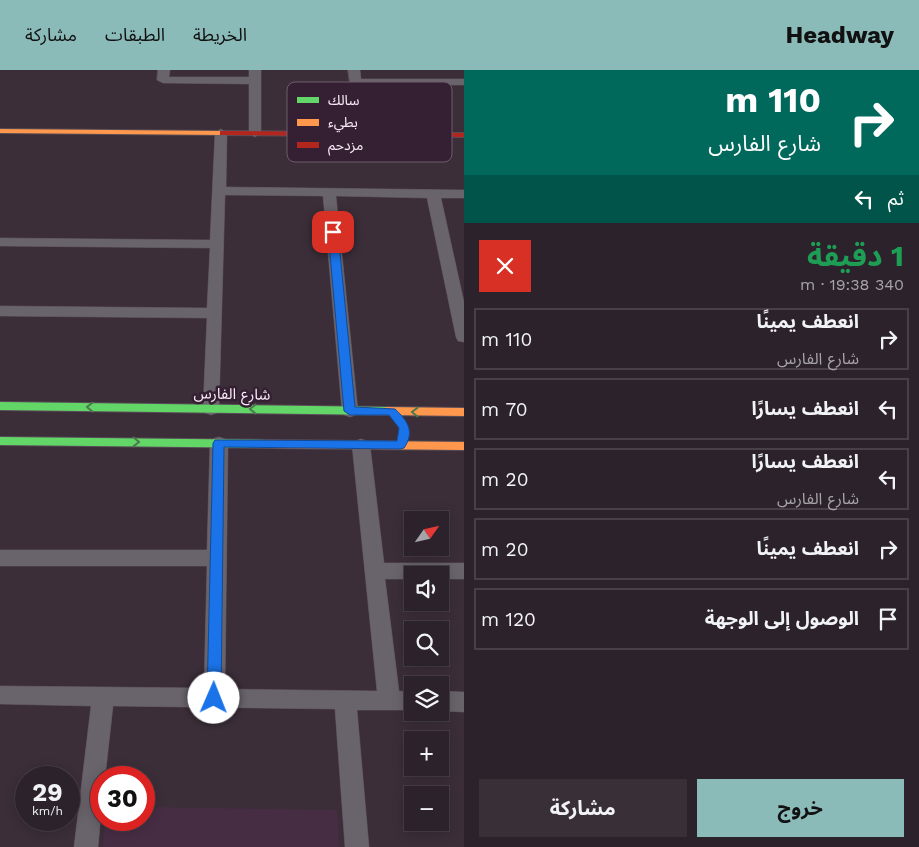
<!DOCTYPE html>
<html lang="ar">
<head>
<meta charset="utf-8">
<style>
  :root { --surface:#2c222b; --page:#382f37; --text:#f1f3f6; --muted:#a6a4a9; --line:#483f47; --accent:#8bbbb9 }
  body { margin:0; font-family:"Work Sans","Noto Sans Arabic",sans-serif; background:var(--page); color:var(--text); direction:rtl; height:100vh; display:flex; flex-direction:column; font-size:19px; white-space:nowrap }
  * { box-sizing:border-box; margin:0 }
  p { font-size:16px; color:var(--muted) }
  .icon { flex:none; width:28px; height:28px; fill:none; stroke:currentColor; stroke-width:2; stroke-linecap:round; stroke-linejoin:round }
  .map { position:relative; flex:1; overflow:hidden; direction:ltr }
  .drawer { display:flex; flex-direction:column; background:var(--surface); width:455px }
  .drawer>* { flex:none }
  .guide { background:#00695c; color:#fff; overflow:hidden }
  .needle { width:32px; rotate:56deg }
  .tools { position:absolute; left:404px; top:441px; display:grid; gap:10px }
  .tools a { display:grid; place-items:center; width:45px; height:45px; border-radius:0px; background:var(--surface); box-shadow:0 2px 12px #0003,0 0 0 1px var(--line); font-size:25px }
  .speed { position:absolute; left:15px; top:696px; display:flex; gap:10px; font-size:25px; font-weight:700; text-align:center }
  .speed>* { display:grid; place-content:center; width:65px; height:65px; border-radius:50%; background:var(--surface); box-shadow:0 2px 12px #0003,0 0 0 1px var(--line); line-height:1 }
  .speed small { font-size:12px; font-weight:400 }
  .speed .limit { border:8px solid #d22; background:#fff; color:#111 }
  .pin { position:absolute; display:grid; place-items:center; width:42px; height:42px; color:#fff; margin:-21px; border-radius:10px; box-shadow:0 2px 8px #0006 }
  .me { position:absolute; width:55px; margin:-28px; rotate:1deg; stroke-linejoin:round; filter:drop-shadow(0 0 4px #0008) }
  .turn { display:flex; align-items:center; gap:18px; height:105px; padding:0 15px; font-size:22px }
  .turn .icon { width:65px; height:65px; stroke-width:2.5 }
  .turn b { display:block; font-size:35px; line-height:42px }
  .then { display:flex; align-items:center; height:48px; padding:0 15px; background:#0003; gap:10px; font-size:19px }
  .round { display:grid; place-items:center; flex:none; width:52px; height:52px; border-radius:0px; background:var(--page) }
  .head { display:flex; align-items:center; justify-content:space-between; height:85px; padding:0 15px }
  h1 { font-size:30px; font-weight:700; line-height:38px; color:#1e9e55 }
  .cta { display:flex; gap:10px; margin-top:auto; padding:10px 15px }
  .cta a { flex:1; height:58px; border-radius:0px; background:var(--accent); color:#111; font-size:20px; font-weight:700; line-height:58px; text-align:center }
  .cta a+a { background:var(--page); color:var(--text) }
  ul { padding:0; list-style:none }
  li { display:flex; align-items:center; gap:15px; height:62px; margin:0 10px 8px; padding:0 5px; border:2px solid var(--line); border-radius:0px }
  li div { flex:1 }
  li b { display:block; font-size:19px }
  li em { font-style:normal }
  header { display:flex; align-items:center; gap:30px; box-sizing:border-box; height:70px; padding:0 25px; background:var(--accent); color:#111 }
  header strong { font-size:24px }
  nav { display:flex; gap:28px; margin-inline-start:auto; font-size:18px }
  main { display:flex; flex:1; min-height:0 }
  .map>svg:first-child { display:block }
</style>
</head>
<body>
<header>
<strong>Headway</strong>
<nav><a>الخريطة</a><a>الطبقات</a><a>مشاركة</a></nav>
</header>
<main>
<section class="drawer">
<div class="guide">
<div class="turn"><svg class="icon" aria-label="right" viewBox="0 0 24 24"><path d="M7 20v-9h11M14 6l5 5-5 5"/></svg><div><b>110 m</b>شارع الفارس</div></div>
<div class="then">ثم<svg class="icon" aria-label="left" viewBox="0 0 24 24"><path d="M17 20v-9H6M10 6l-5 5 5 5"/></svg></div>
</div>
<div class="head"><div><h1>1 دقيقة</h1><p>340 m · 19:38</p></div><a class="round" style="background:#d93025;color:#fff"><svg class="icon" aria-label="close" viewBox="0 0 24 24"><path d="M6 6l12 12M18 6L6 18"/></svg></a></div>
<ul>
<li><svg class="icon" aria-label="right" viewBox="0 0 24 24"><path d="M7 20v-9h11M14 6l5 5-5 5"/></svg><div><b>انعطف يمينًا</b><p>شارع الفارس</p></div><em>110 m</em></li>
<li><svg class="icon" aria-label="left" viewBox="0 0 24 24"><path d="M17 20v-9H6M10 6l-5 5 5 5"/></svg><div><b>انعطف يسارًا</b></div><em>70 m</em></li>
<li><svg class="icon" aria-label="left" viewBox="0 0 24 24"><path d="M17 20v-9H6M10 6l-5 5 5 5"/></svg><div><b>انعطف يسارًا</b><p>شارع الفارس</p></div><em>20 m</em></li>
<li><svg class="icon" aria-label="right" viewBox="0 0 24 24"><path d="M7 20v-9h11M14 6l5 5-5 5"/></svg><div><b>انعطف يمينًا</b></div><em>20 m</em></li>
<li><svg class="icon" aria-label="arrive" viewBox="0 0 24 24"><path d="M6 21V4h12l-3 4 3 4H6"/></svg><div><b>الوصول إلى الوجهة</b></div><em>120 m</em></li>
</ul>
<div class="cta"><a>خروج</a><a>مشاركة</a></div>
</section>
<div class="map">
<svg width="464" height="777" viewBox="0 0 464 777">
  <rect width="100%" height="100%" fill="#3b2e39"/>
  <path fill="#472d44" d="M144,737L337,740L339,777H103L106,750H144Z"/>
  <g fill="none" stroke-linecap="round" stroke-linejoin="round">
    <defs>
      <path id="street" d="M158,0H170L169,7H249V0H261V63L255,67L249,63V14L163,13L157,10Z
        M348,0H360L361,9H464V15H362L369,64L363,68L357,64Z
        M221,59L227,63L226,117L464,120V128H441L464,232V272L458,271L456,267L427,128L336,126L358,341L356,345L350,347L344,345L342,341L323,126L225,125L219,339L217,343L211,345L205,343L203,339L207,248L0,246V236L207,238L210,178L0,176V168L210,170L215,63Z
        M219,367L225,369L228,373L225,619L377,621L352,375L355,371L361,369L367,371L370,375L384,493H464V509H440V505H412V509H385L399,621L412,622V640H357L369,777H345L335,639L113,636L105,708H101V744L98,777H74L91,636L0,634V616L204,618L207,496H0V480H207L210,373L213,369Z
        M440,621L464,622V642L440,641Z"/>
      <path id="fast" d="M0,332L386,337L391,341L386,345L0,340Z
        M0,367L268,370L274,374L268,378L0,375Z"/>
      <path id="slow" d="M0,59L223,61L227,63L223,65L0,63Z
        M386,337L464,338V346L386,345L381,341Z
        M268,370L464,372V380L268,378L262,374Z"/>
      <path id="jam" d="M220,61L464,63V67L223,65H220Z"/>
    </defs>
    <use href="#street" stroke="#594d57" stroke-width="1"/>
    <use href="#fast" stroke="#594d57" stroke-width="2"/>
    <use href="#slow" stroke="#594d57" stroke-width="2"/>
    <use href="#jam" stroke="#594d57" stroke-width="2"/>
    <use href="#street" fill="#69646b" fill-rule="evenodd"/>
    <use href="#fast" fill="#63d668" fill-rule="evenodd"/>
    <use href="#slow" fill="#ff974d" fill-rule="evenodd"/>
    <use href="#jam" fill="#b3261e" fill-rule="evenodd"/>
  </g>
  <defs><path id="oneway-chevron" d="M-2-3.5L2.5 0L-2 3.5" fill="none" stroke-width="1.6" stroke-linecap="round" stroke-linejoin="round" transform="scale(1.25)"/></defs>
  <g stroke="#4c7a4e">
    <use href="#oneway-chevron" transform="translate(90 337) rotate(-179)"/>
    <use href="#oneway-chevron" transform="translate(253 339) rotate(-179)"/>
    <use href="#oneway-chevron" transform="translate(415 342) rotate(-179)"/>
    <use href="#oneway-chevron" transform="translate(136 372) rotate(1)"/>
  </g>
  <path fill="#1a73e8" stroke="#114b97" d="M333,159L338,162L355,337L395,339C408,351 415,362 404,378L400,379L224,377L221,628L219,632L214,634L209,632L207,628L213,373L215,370L397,371L399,358L389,345H350L344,341L328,162Z"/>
  <g text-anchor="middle" stroke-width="5" stroke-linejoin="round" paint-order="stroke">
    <g font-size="15" fill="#faebf8" stroke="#351f33">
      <text transform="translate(232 324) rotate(1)" y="5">شارع الفارس</text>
    </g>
  </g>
  <rect x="287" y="12" width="165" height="80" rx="8" fill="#351f33" stroke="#705c6e" stroke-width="1"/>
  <rect x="297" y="27" width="22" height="6" fill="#63d668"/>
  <rect x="297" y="49" width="22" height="7" fill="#ff974d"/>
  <rect x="297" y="72" width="22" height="6" fill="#b3261e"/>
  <g font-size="14" fill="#faebf8">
    <text x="328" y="35">سالك</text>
    <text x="328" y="57">بطيء</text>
    <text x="328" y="80">مزدحم</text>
  </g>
</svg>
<div class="tools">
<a><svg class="needle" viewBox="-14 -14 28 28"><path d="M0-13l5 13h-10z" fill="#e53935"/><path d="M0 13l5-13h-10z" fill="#a6a4a9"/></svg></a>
<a><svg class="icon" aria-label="sound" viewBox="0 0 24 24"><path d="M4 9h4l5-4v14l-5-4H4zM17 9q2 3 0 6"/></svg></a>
<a><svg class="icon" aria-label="search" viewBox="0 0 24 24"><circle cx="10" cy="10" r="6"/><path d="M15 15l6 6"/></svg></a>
<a><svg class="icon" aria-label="layers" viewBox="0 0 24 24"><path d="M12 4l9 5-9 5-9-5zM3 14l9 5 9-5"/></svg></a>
<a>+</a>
<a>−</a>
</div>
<div class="speed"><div>29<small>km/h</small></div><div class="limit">30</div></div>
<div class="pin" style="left:333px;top:162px;background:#d93025"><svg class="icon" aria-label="arrive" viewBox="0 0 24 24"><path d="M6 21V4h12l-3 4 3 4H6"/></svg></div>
<svg class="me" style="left:214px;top:628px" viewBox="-20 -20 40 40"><circle r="19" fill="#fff"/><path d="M0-13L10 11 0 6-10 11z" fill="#1a73e8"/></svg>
</div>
</main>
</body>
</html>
